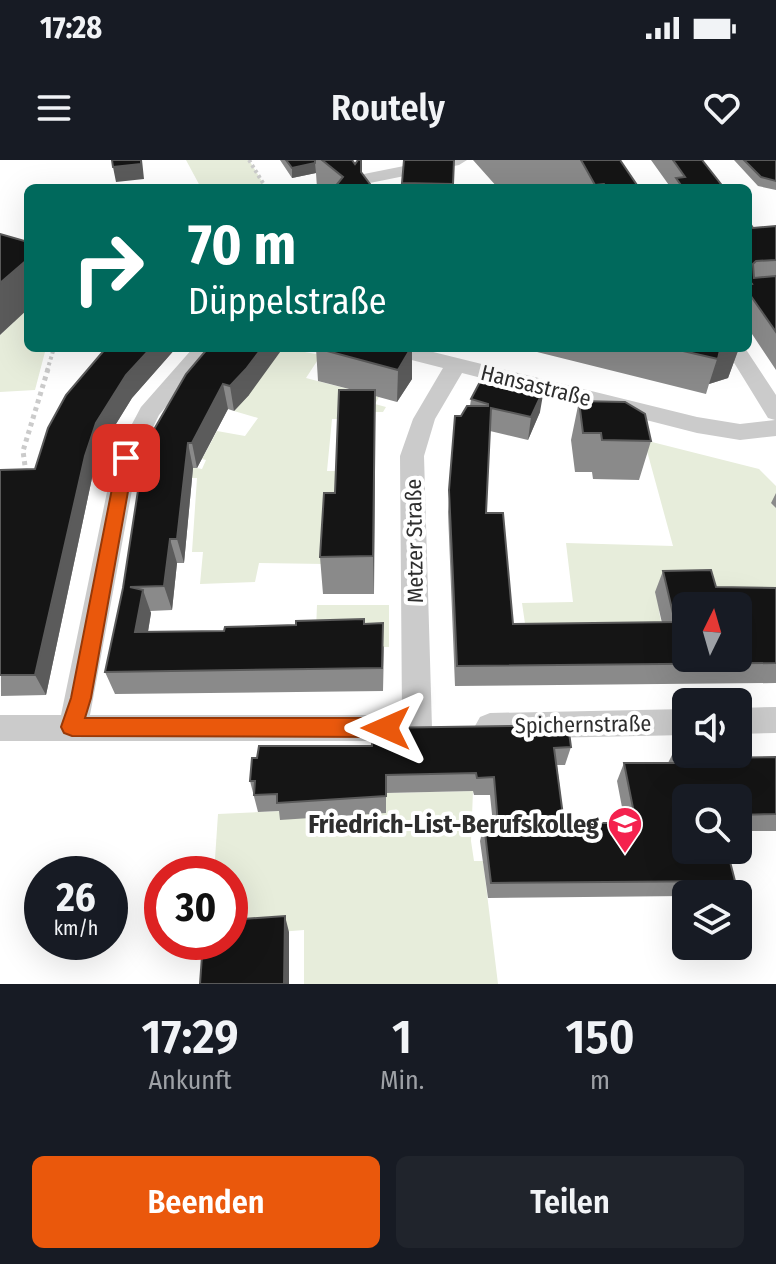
<!DOCTYPE html>
<html lang="de">
<head>
<meta charset="utf-8">
<style>
  :root { --surface:#171b24; --page:#20242c; --text:#f1f3f6; --muted:#9ea1a6; --accent:#ea580c }
  body { margin:0; font-family:"Fira Sans Condensed",sans-serif; background:var(--page); color:var(--text); height:100vh; display:flex; flex-direction:column; font-size:30px; white-space:nowrap }
  * { box-sizing:border-box; margin:0 }
  p { font-size:26px; color:var(--muted) }
  .icon { flex:none; width:44px; height:44px; fill:none; stroke:currentColor; stroke-width:2; stroke-linecap:round; stroke-linejoin:round }
  .map { position:relative; height:824px; overflow:hidden }
  .drawer { display:flex; flex-direction:column; background:var(--surface); flex:1 }
  .drawer>* { flex:none }
  .guide { position:absolute; left:24px; top:24px; width:728px; height:168px; border-radius:12px; box-shadow:0 8px 32px #0002; background:#00695c; color:#fff; overflow:hidden }
  .needle { width:52px; rotate:5deg }
  .fabs { position:absolute; left:672px; top:432px; display:grid; gap:16px }
  .fabs a { display:grid; place-items:center; width:80px; height:80px; border-radius:12px; background:var(--surface); box-shadow:0 8px 32px #0002; font-size:40px }
  .speed { position:absolute; left:24px; top:696px; display:flex; gap:16px; font-size:40px; font-weight:700; text-align:center }
  .speed>* { display:grid; place-content:center; width:104px; height:104px; border-radius:50%; background:var(--surface); box-shadow:0 8px 32px #0002; line-height:1 }
  .speed small { font-size:20px; font-weight:400 }
  .speed .limit { border:12px solid #d22; background:#fff; color:#111 }
  .pin { position:absolute; display:grid; place-items:center; width:68px; height:68px; color:#fff; margin:-34px; border-radius:16px; box-shadow:0 4px 12px #0006 }
  .me { position:absolute; width:88px; margin:-44px; rotate:270deg; stroke-linejoin:round; filter:drop-shadow(0 0 6px #0008) }
  .turn { display:flex; align-items:center; gap:28px; height:168px; padding:0 32px; font-size:36px }
  .turn .icon { width:104px; height:104px; stroke-width:2.5 }
  .turn b { display:block; font-size:56px; line-height:68px }
  .eta { display:flex; justify-content:space-evenly; align-items:center; height:136px; text-align:center }
  .eta b { font-size:48px; font-weight:600; line-height:56px }
  .action { display:flex; gap:16px; margin-top:auto; padding:16px 32px }
  .action a { flex:1; height:92px; border-radius:12px; background:var(--accent); color:#fff; font-size:32px; font-weight:600; line-height:92px; text-align:center }
  .action a+a { background:var(--page); color:var(--text) }
  .status { display:flex; justify-content:space-between; align-items:center; height:56px; padding:0 40px; background:var(--surface); direction:ltr }
  .status svg { height:22px; fill:currentColor }
  header { display:flex; justify-content:space-between; align-items:center; height:104px; padding:0 32px; background:var(--surface); font-size:36px; font-weight:600 }
  .map>svg:first-child { display:block }
</style>
</head>
<body>
<div class="status"><b>17:28</b><svg viewBox="0 0 49 12"><path d="M0 12V9h3v3zM5 12V6h3v6zM10 12V3h3v9zM15 12V0h3v12zM26 1h20v11H26zM47 4h2v5h-2z"/></svg></div>
<header><svg class="icon" aria-label="menu" viewBox="0 0 24 24"><path d="M4 6h16M4 12h16M4 18h16"/></svg>Routely<svg class="icon" aria-label="heart" viewBox="0 0 24 24"><path d="M12 20l-8-8c-3-5 5-10 8-4 3-6 11-1 8 4z"/></svg></header>
<div class="map">
<svg width="776" height="824" viewBox="0 0 776 824">
  <rect width="100%" height="100%" fill="#fff"/>
  <path fill="#e7eddb" d="M186,0H249L266,28H201Z
    M19,149L28,152V188H46L35,230L0,232V175L14,162Z
    M283,188L321,195L306,218L379,237L375,244L386,247L383,252H367V259H332L327,311H339L325,404L259,403L255,422L200,424L203,392H192L197,318L141,319L157,301L202,309L206,300L202,299L217,271L245,276L258,258L234,251Z
    M644,280L759,309L776,326V342L772,343L776,348V462L701,431L659,451L665,483L528,484L522,443L573,442L566,383L673,386Z
    M317,445H389V487H365L315,496Z
    M473,631L471,681L474,701H483L498,824H304V770L230,776V714H214L218,654L281,651V659L305,658V653H342V662H356L357,653L386,633Z"/>
  <g fill="none" stroke-linecap="round" stroke-linejoin="round">
    <path stroke="#cbcbcb" stroke-width="4" stroke-dasharray="3 3" stroke-linecap="butt" d="M249,0L266,28
      M47,211L54,188"/>
    <path stroke="#cbcbcb" stroke-width="5" stroke-dasharray="4 4" stroke-linecap="butt" d="M26,313L23,291L48,209"/>
    <path fill="#cbcbcb" fill-rule="evenodd" d="M434,0H467L459,5L345,28H310L319,23Z
      M193,188H215L159,255L138,298L90,555H402L400,296L413,259L443,208L384,193L381,188H417L697,257L740,264L775,260L768,258L725,188H745L776,235V276L740,280L697,273L462,213L435,259L424,296L432,568L427,577L417,581H0V555H61L114,298L141,247Z
      M776,547V573L738,574V548Z
      M686,549V575L490,579L480,575L475,566L480,557L490,553Z"/>
  </g>
  <path fill="#8a8a8a" d="M280,0H352L355,4L362,0V14L373,28H317L316,13L292,18Z
    M454,0L453,28H402V23Z
    M473,0H620L639,28H498Z
    M651,0H702L724,28H671Z
    M734,0H776V30L758,26Z
    M748,60L753,68L776,66V210L748,168Z
    M106,188H176L132,238L103,285L92,318L46,535L1,536L0,310L35,309Z
    M208,188L249,235L234,251L228,249L197,308H193L184,403H177L172,450L150,451L151,453L148,472L224,471L364,464L384,487L383,531L115,534L105,512Z
    M316,188H412V219L397,242L375,236L374,434H323L320,397L335,333L353,230L318,221Z
    M521,188H739L728,218L709,224L706,234Z
    M471,239L540,252L528,280L490,271L486,353L513,464L662,463L655,432L663,411L716,427L776,428V523L455,526L448,352L455,256H461L470,246Z
    M579,241L651,281L639,320L593,319L592,312H575L571,280Z
    M776,333V348L771,343Z
    M677,585L704,598L776,597V671H738V638H686L735,721L724,734H686V736L488,738L480,681L484,664H493L490,635H474L473,631L386,633V653L280,660L279,651L258,652L250,621L252,598L571,587L565,605H557L564,663H625L617,621L624,603H668Z"/>
  <path fill="#5b5b5b" d="M142,0L144,19L116,22L113,7Z
    M315,3L316,13L292,18V8Z
    M28,99V149L0,175V123Z
    M151,188H176L132,238L103,285L92,318L46,535L35,515L85,296L96,263L126,215Z
    M262,188H283L249,235L234,251L230,226Z
    M411,188H412V219L397,242L398,210Z
    M727,188H739L728,218L709,224L720,190Z
    M223,224L228,249L197,308L192,283Z
    M544,229L540,252L528,280L531,257Z
    M375,230V269L374,434L373,396Z
    M188,283L193,308L184,403L177,379Z
    M170,379L177,403L172,450L164,426Z
    M143,430L151,453L144,495L135,472Z
    M285,756L289,772V824H284Z"/>
  <path fill="#151515" stroke="#5b5b5b" stroke-width="2" fill-rule="evenodd" d="M112,0H141V4L113,7Z
    M286,0H315V3L292,8Z
    M322,0H352L355,4L358,0H361V12L373,28H334L343,17Z
    M404,0H454L453,24L402,23Z
    M581,0H620L639,28H607L604,24L595,25Z
    M673,0H702L724,28H683L676,18L685,17Z
    M744,0H776V21L761,17Z
    M748,60L753,68L776,66V100L756,101L753,104L754,118L776,116V172L748,132V125L752,124L748,119Z
    M0,74L28,82V99L0,123Z
    M106,188H151L126,215L96,263L85,296L35,515H0V310L35,309L48,268L66,235Z
    M208,188H262L246,209L230,226L223,224L192,283H188L177,379H170L164,426L130,427L143,430L135,472L224,471L225,467L296,465V461L364,459V464L383,463L382,508L105,512L123,428L145,285L186,214Z
    M316,188H411L398,210Z
    M670,188H727L720,190L718,199Z
    M487,215L544,229L531,257L491,248L486,353H503L513,464L675,462L663,411L711,410L716,427L776,428V503L457,506L449,330L455,256H461L467,246H488V244L471,239L483,216ZM686,446H738V498H686Z
    M339,230H375L373,396L320,397L324,333H335Z
    M579,241L625,242L645,254L651,281L602,280L601,273H583Z
    M568,565L571,587L554,588L564,663H636L624,603H682L677,585L686,584V594H703L704,598L776,597V654L738,655V638H686V690H727L735,721L491,723L484,664H498L494,617L477,618L476,613L386,615V636L277,643V634L254,635L255,621H250L252,598H257L259,586H372L373,568Z
    M285,756L284,824H200L203,782H230V760Z"/>
  <path fill="#ea580c" stroke="#983908" stroke-width="2" d="M126,292L134,298L91,538L85,558H386L393,561L396,568L393,574L386,577L72,576L64,573L61,567L71,538L118,298Z"/>
  <defs>
    <symbol id="school-pin" viewBox="-11 -11 22 30"><path d="M0 17L-7.5 6A9.5 9.5 0 1 1 7.5 6Z" fill="#f4224e" stroke="#fff"/><path d="M0-5L7-2L0 1L-7-2ZM-4 1L0 2.5L4 1V4Q0 6-4 4Z" fill="#fff"/></symbol>
  </defs>
  <g fill-rule="evenodd">
    <use href="#school-pin" x="605" y="644" width="40" height="54"/>
  </g>
  <g text-anchor="middle" stroke-width="8" stroke-linejoin="round" paint-order="stroke">
    <g font-size="22" fill="#2e2e2e" stroke="#fff">
      <text transform="translate(536 225) rotate(14)" y="8">Hansastraße</text>
      <text transform="translate(414 381) rotate(-91)" y="8">Metzer Straße</text>
      <text transform="translate(583 564) rotate(-1)" y="8">Spichernstraße</text>
    </g>
    <g font-size="26" font-weight="bold" fill="#2e2e2e" stroke="#fff" text-anchor="end">
      <text x="599" y="673">Friedrich-List-Berufskolleg</text>
    </g>
  </g>
</svg>
<div class="fabs">
<a><svg class="needle" viewBox="-14 -14 28 28"><path d="M0-13l5 13h-10z" fill="#e53935"/><path d="M0 13l5-13h-10z" fill="#9ea1a6"/></svg></a>
<a><svg class="icon" aria-label="sound" viewBox="0 0 24 24"><path d="M4 9h4l5-4v14l-5-4H4zM17 9q2 3 0 6"/></svg></a>
<a><svg class="icon" aria-label="search" viewBox="0 0 24 24"><circle cx="10" cy="10" r="6"/><path d="M15 15l6 6"/></svg></a>
<a><svg class="icon" aria-label="layers" viewBox="0 0 24 24"><path d="M12 4l9 5-9 5-9-5zM3 14l9 5 9-5"/></svg></a>
</div>
<div class="speed"><div>26<small>km/h</small></div><div class="limit">30</div></div>
<div class="pin" style="left:126px;top:298px;background:#d93025"><svg class="icon" aria-label="arrive" viewBox="0 0 24 24"><path d="M6 21V4h12l-3 4 3 4H6"/></svg></div>
<svg class="me" style="left:386px;top:568px" viewBox="-20 -20 40 40"><path d="M0-17L14 15 0 8-14 15z" fill="#ea580c" stroke="#fff" stroke-width="4"/></svg>
<div class="guide">
<div class="turn"><svg class="icon" aria-label="right" viewBox="0 0 24 24"><path d="M7 20v-9h11M14 6l5 5-5 5"/></svg><div><b>70 m</b>Düppelstraße</div></div>
</div>
</div>
<section class="drawer">
<div class="eta">
<div><b>17:29</b><p>Ankunft</p></div>
<div><b>1</b><p>Min.</p></div>
<div><b>150</b><p>m</p></div>
</div>
<div class="action"><a>Beenden</a><a>Teilen</a></div>
</section>
</body>
</html>
